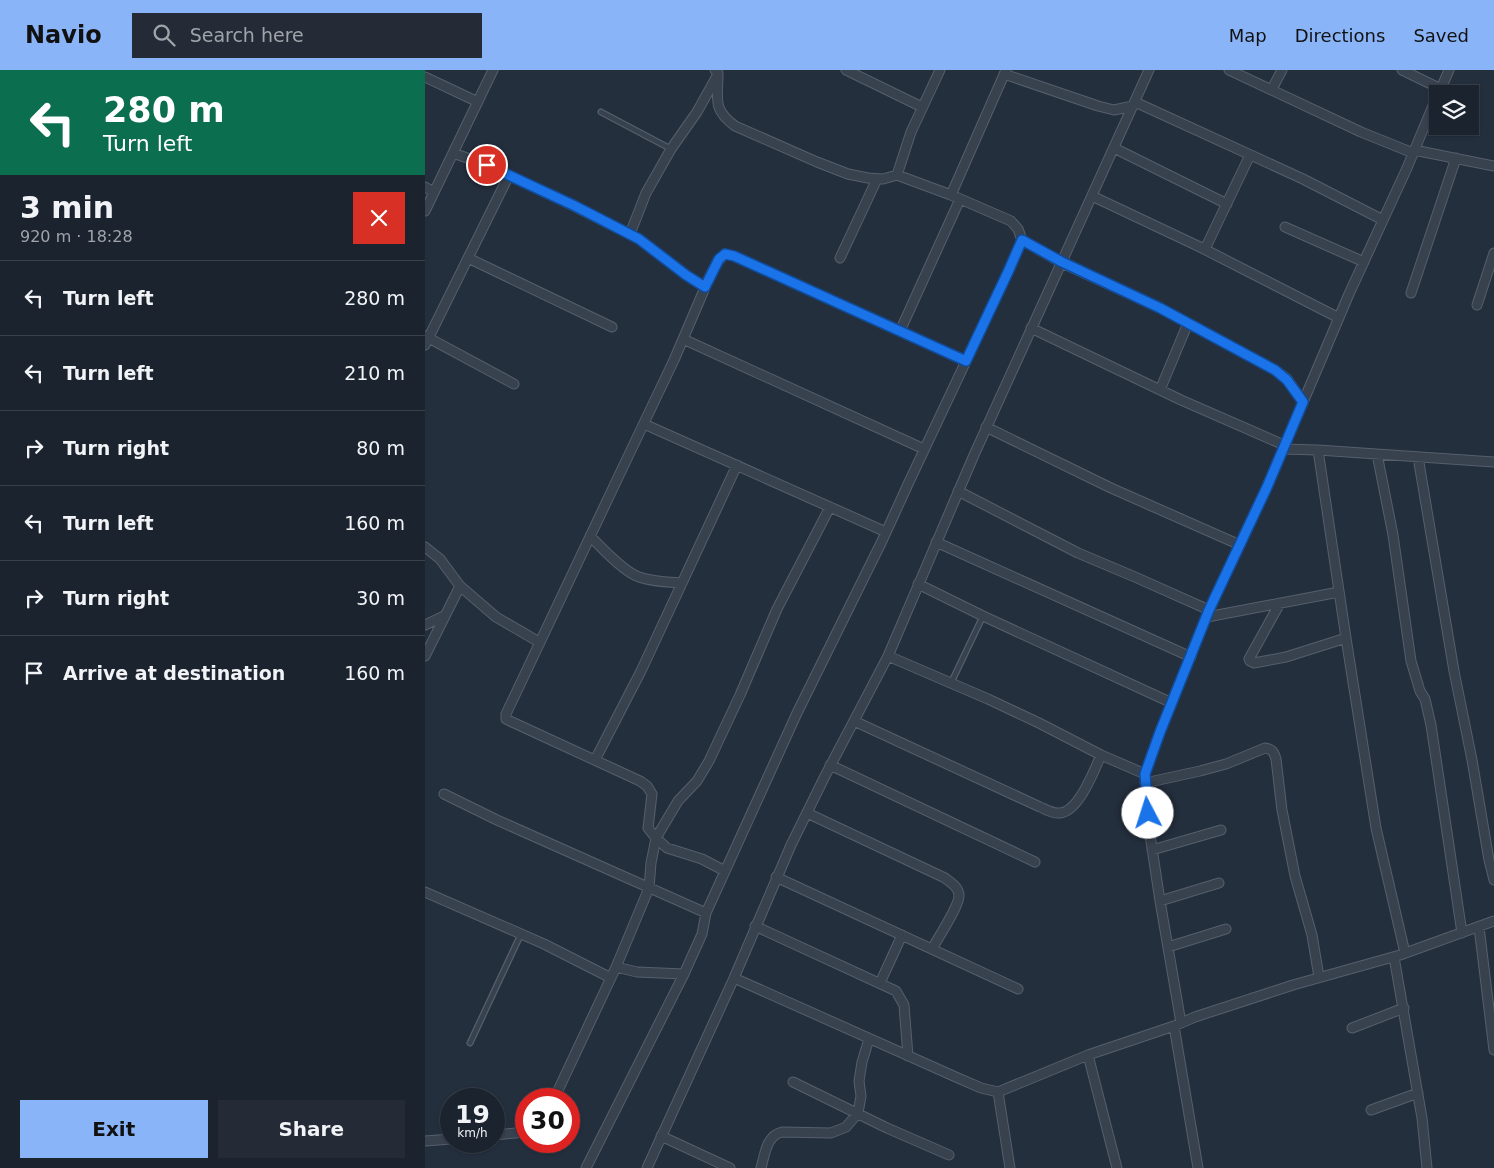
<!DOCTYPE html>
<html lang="en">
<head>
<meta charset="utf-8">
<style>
  :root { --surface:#1b232e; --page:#242b36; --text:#f1f3f6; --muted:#a0a4aa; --line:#39404a; --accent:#8ab4f8 }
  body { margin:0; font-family:"DejaVu Sans",sans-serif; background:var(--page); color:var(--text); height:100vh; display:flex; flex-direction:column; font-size:19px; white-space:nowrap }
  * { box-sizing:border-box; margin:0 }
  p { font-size:16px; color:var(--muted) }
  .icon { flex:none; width:28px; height:28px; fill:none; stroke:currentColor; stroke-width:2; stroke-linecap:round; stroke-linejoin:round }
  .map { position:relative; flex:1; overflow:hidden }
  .drawer { display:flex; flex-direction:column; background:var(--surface); width:425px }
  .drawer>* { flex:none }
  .top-card { background:#0b6e4f; color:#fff; overflow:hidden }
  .buttons { position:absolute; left:1004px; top:15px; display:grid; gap:10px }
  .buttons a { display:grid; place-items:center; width:50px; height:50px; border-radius:0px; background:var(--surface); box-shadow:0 1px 4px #0004,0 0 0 1px var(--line); font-size:25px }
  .speed { position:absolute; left:15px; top:1018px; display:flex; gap:10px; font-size:25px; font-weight:700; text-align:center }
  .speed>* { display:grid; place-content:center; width:65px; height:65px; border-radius:50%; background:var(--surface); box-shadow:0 1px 4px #0004,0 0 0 1px var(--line); line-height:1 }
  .speed small { font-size:12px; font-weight:400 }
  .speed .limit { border:8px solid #d22; background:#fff; color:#111 }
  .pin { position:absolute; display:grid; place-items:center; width:42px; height:42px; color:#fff; margin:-21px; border:2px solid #fff; border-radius:50%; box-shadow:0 1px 5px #0007 }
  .me { position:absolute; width:55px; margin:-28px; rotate:355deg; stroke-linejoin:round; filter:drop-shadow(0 0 4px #0008) }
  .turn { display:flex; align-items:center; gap:18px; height:105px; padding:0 20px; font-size:22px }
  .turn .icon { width:65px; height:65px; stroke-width:2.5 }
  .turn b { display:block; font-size:35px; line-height:42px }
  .round { display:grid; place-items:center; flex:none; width:52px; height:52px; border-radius:0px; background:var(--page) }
  .head { display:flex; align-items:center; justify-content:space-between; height:85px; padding:0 20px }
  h1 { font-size:30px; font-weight:600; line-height:38px }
  .action { display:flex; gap:10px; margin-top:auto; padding:10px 20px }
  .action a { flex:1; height:58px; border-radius:0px; background:var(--accent); color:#111; font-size:20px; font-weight:600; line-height:58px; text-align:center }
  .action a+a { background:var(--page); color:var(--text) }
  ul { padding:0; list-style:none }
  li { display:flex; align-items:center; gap:15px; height:75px; padding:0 20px; border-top:1px solid var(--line) }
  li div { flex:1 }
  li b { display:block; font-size:19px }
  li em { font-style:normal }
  header { display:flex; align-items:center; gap:30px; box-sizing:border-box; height:70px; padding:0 25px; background:var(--accent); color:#111 }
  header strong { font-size:24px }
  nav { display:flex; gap:28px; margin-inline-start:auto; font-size:18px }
  .search { width:350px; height:45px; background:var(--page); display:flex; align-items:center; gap:12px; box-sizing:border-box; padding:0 18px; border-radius:0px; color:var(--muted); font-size:19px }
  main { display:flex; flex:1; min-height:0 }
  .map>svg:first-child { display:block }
</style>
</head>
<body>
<header>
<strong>Navio</strong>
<div class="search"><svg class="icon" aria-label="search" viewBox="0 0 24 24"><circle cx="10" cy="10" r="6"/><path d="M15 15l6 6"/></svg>Search here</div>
<nav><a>Map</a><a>Directions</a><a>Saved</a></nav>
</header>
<main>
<section class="drawer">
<div class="top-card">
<div class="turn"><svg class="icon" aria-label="left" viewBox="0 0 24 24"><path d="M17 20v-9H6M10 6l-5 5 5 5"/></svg><div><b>280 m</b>Turn left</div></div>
</div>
<div class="head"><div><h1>3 min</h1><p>920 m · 18:28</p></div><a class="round" style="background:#d93025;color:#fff"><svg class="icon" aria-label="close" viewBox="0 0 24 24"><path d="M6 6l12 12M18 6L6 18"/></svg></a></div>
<ul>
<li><svg class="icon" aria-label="left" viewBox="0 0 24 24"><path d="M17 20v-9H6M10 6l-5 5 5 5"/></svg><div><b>Turn left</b></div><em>280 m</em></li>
<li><svg class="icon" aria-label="left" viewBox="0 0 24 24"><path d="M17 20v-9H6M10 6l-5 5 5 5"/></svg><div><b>Turn left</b></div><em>210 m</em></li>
<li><svg class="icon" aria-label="right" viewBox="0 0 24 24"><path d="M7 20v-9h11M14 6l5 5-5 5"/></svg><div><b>Turn right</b></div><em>80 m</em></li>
<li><svg class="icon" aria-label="left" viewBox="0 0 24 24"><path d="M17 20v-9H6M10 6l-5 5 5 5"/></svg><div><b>Turn left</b></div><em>160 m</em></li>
<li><svg class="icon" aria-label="right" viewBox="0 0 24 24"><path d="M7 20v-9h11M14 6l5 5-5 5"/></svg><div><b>Turn right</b></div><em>30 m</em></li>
<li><svg class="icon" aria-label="arrive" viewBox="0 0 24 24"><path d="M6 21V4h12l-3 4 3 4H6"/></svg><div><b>Arrive at destination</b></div><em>160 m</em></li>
</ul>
<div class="action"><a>Exit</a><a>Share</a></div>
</section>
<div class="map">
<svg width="1069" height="1098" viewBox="0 0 1069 1098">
  <rect width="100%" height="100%" fill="#242f3e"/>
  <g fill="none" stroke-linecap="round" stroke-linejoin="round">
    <defs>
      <path id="service" d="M176,42L246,79
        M526,613L558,546
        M45,973L96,864"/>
      <path id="minor" d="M290,0L293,3C293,29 287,39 310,56L392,92L423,104L443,108L458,109L472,105L526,125L586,151L593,159L597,170L637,193L735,238L850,300L862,309L878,332
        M421,0L497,37
        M804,0L936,62L988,83
        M977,0L1016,19
        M579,4L673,36L689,40L708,36
        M0,7L53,32
        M847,19L857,0
        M1014,23L1024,0
        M710,32L878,109L958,150
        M689,78L802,134
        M989,80L1069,96
        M28,83L62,95L149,136L214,169L261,205L280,217
        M472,105L486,62L515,0
        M0,117L9,122
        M526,125L581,0
        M667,126L775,177L914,248
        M0,141L68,0
        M860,157L939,192
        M205,164L221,123L246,79L272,42L292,6
        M780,179L825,85
        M43,188L187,257
        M415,188L452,109
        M986,223L1031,88
        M1052,235L1069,183
        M606,258L756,330L859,375
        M475,261L535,129
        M0,266L89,314
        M258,269L499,379
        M0,275L84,105
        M735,320L763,253
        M219,354L461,462
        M561,357L686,418L815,475
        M858,379L893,380L1069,392
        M893,380L921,568L951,758L980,883
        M952,384L968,465L986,591L995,621L1000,629L1006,655L1037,863
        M993,387L1029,601L1047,690L1064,790L1069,810
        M533,421L653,483L710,507L784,540
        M165,466C177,478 199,502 214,507C228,512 243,512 257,513
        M511,472L766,587
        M0,477L15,489L35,516L71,547L114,572
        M493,514L558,546L747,633
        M855,533L824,589L825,591L829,593L861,587L921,568
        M782,547L914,522
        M0,555L19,546
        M0,586L35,516
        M463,586L563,629L614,653L676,685L720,704
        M429,651L615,737C620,739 628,744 634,743C653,743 669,701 676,685
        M170,690L216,601L312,395
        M405,695L610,792
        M720,713L775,701L801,694L840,678C847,679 849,682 851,689L857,740L870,806L887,865L894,907
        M19,724L72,750L281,843
        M382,743L520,808C526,813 534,817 534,826C534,836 513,868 507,879
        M727,780L796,760
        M300,801L277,789L242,778L231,768L223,758L227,724L222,716L215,711L85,651L81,649V644C136,526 193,408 249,290C258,269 267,248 276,227C282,213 288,195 300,184L309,186L541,291
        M351,807L593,919
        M0,822L119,874L186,908
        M735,831L794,813
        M330,856L471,921L479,935L483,986
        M1054,857L1069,980
        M743,877L801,859
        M969,887L997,1048L1002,1098
        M191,897L212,902L259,904
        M309,908L533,1008L556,1018L573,1022L663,985L749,956L770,947L868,915L975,885L1069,851
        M455,913L477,865
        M756,953L735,831L724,758L720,704L735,662L784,540L842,417L924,224L982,98L1012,26
        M749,956L773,1098
        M927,958L979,938
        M663,985L692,1098
        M368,1012L462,1058L524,1085
        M573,1022L585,1098
        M129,1029L191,897L224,818L226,793L231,768L253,731L272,711L284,691L315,625L352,539L405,437
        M946,1040L993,1023
        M69,1065L101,1062
        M236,1066L305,1098
        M0,1071L26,1069
        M161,1098L259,904L277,864L281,843L372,643L457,471L484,412L583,202L597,170
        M222,1098L309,908L366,775L400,706L463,586L549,385L724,0
        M336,1098C340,1084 341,1066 357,1062L406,1063L421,1057L433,1043L436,1026L434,1011L437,992L444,969"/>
    </defs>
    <use href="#service" stroke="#565f6c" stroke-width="7"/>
    <use href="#minor" stroke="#565f6c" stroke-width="11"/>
    <use href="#service" stroke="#38414e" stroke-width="4.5"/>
    <use href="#minor" stroke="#38414e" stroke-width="9"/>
  </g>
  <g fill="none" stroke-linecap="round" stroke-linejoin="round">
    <defs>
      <path id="route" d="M62,95L150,136L214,169L261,205L280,217L294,189L300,184L309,186L541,291L583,202L597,170L637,192L735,238L850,300L862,310L878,332L842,417L784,540L735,662L720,704L723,743"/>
    </defs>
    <use href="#route" stroke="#114b97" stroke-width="12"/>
    <use href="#route" stroke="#1a73e8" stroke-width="9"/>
  </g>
</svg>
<div class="buttons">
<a><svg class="icon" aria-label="layers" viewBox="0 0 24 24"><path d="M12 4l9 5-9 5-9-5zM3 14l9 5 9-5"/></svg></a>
</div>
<div class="speed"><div>19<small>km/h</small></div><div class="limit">30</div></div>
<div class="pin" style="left:62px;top:95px;background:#d93025"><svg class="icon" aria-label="arrive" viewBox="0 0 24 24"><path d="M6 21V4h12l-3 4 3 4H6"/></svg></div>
<svg class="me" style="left:723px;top:743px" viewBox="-20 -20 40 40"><circle r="19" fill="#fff"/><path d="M0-13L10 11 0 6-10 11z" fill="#1a73e8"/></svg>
</div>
</main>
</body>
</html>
